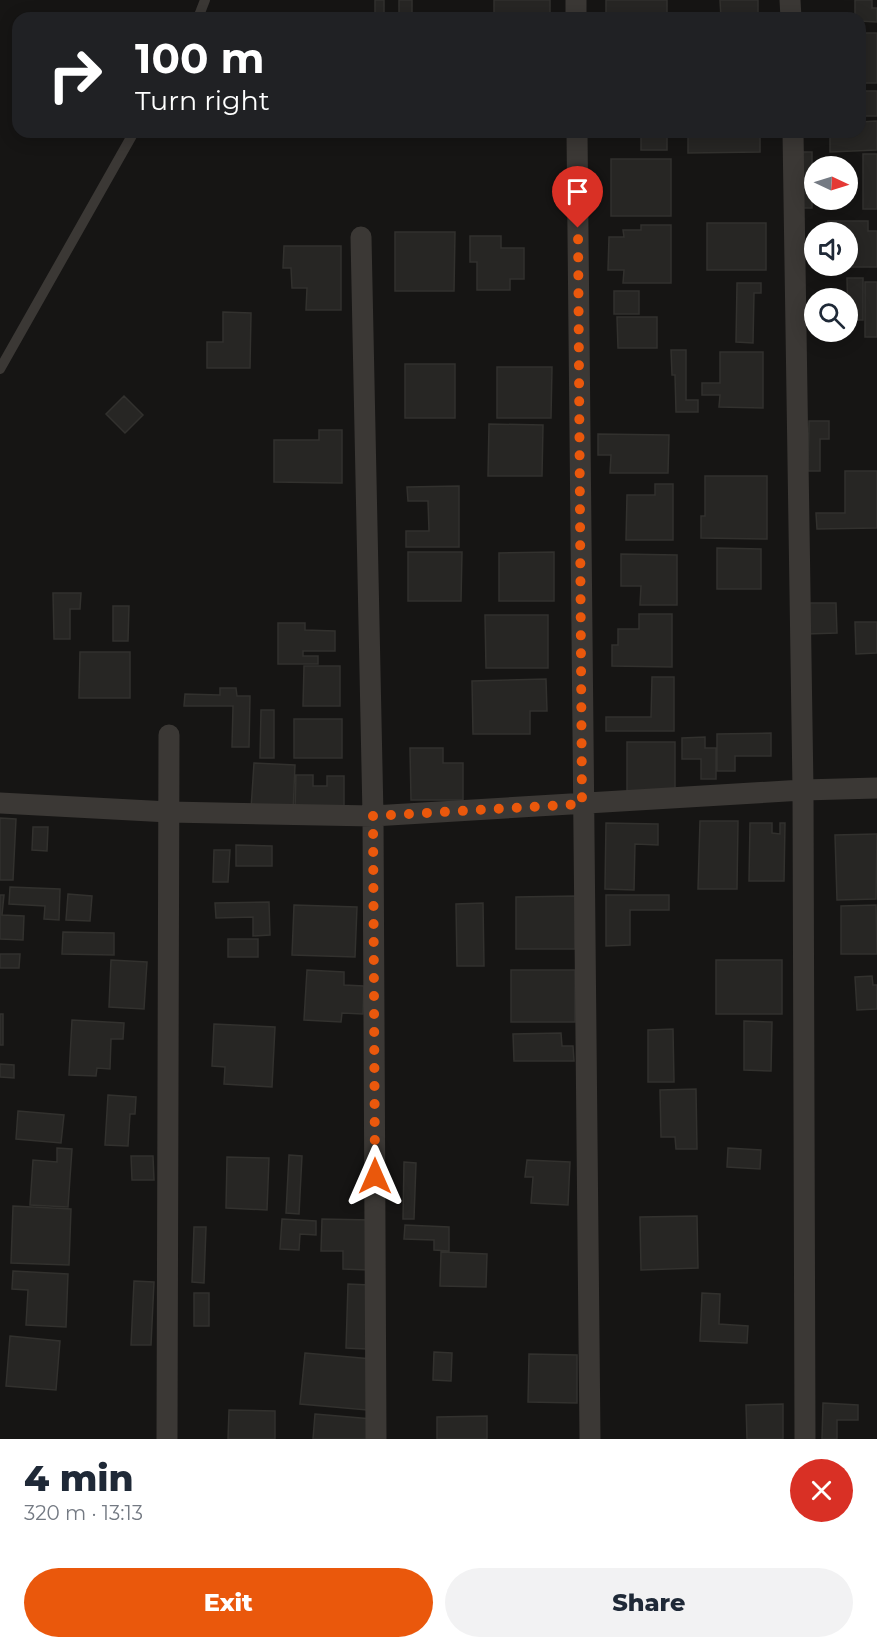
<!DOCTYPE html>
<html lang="en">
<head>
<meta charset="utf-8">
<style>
  :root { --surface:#fff; --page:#f2f2f3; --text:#1f2937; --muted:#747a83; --accent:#ea580c }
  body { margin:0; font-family:Montserrat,sans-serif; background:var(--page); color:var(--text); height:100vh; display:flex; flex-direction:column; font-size:22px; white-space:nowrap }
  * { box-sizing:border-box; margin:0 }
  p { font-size:20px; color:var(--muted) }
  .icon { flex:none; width:33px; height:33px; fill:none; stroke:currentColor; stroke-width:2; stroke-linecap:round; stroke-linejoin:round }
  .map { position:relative; height:1439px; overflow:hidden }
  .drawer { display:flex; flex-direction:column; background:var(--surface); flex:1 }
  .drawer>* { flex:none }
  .banner { position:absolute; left:12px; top:12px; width:854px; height:126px; border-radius:18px; box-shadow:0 3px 15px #0003; background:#202124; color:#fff; overflow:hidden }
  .needle { width:39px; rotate:94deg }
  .tools { position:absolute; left:804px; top:156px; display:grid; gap:12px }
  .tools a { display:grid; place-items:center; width:54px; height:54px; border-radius:50%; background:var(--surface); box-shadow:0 3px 15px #0003; font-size:30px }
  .pin { position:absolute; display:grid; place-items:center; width:51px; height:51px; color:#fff; margin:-62px -26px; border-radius:50% 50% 50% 0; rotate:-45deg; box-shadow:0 0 6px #0007 }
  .pin .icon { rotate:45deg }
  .me { position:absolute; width:66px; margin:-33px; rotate:0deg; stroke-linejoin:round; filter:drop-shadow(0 0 4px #0008) }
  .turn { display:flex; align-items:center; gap:21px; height:126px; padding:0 24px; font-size:27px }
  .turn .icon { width:78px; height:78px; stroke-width:2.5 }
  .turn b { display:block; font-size:42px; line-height:51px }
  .round { display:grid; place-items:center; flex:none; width:63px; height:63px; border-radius:32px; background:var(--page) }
  .headline { display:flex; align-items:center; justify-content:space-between; height:102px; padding:0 24px }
  h1 { font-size:36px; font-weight:800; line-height:45px }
  .primary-button { display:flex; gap:12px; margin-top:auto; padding:12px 24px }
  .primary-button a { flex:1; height:69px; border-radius:36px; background:var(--accent); color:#fff; font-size:24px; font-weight:800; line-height:69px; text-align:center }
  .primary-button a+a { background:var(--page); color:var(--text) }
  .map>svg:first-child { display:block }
</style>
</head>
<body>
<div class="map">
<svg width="877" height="1439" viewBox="0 0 877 1439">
  <rect width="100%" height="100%" fill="#161514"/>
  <path fill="#272624" stroke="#32312e" stroke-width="1.5" d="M375,0H384V18H375Z
    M399,0H412V18H399Z
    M494,0H550V18H494Z
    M606,0H667V18H606Z
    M720,0H758V18H721Z
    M855,0H872V8H877V22L860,21V18H855Z
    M860,33H877V83H860Z
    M860,91H877V116H860Z
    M877,121V150L830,152V132H860V122Z
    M641,132H667V150H641Z
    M688,132H760V152L688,153Z
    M799,152H812V208H799Z
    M863,154H877V209H863Z
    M611,159H671V216H611Z
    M828,221H868V231H877V267H838L848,266V232H827Z
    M707,223H766V270H707Z
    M641,225H671V283H623L624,270H608L609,237H624L623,230H641Z
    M395,232H455L454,291H395Z
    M470,236H501V248H524V279H510V290H477V262H470Z
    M284,246H341V310H306L307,288H292L291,268H283Z
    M847,278H863V320H848Z
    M865,282H877V337H865Z
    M737,283H761V293H754L753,343L736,342Z
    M614,291H639V314H614Z
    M223,312L251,313L250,368H207V342H223Z
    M617,317H657V348H618Z
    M671,350H686V400H698V412H676L675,375H672Z
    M720,352H763V408L719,407L720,395H702V383H720Z
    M405,364H455V418H405Z
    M497,367H552L551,418H497Z
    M124,396L143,415L125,433L106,414Z
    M809,421H829V439H820V471H808Z
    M489,424L543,425L542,476H488Z
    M319,430H342V483L274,482V440H319Z
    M598,434L669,435L668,473H610L611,455H598Z
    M845,471H877V528L817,529L816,513H845Z
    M705,476H767V539L701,538V516H705Z
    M655,484H673V540H626L627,495H655Z
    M459,486V547H406V531H429L428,501H408L407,487Z
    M717,548L761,549V589H717Z
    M408,552H462L461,601H408Z
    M554,552V601H499V553Z
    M621,554L677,555V605H640L641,586H621Z
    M53,593H81L80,609H70V639H54Z
    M806,603H836L837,633L806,634Z
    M113,606H129L128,641H113Z
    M639,614H672V667L612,666V645H618V629H639Z
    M485,615H548V668H486Z
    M855,622H877V653L856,654Z
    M278,623H305V630L335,631V651H303V656H318V664H278Z
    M80,652H130V698H79Z
    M304,666H340V706H303Z
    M652,677H674V731H606V717H651Z
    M546,679L547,711H530V734H473L472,681Z
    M220,688H236L237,696H250L249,747H232L233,706H184L185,694L220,695Z
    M261,710H274V758H260Z
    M294,719H342V758H294Z
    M771,733V756H735V771H717V734Z
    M705,737V748H716V779H701V759H682V738Z
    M627,742H675V792H627Z
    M410,748H443V763H463V800H411Z
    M254,763L295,765L293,812L251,809Z
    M296,775H313V786H327V776H344V811L295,810Z
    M0,818L16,819L13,880H0Z
    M700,821H738L737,889H698Z
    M606,823L658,824V845L635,844L634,890L605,889Z
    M750,823H772V833L780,834V823H785L784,881H749Z
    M33,827H48L47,851L32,850Z
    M877,834L876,899L837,900L835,835Z
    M236,845L272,846V866H236Z
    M214,850H230L228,882H213Z
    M10,887L60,889L59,920L44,919L45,906L9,904Z
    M68,894L92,896L90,921L66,920Z
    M0,895H4L2,915L24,916L23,940L0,939Z
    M606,895H669V910H630V945L606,946Z
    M575,896V949H516V897Z
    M269,902L270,935L253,936V917L216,918L215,903Z
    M483,903L484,966H457L456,904Z
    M294,905L357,907L355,957L292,955Z
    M876,905L877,954H841V906Z
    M63,932L114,933V955L62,954Z
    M228,939H258V957H228Z
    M0,954H20L19,968H0Z
    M111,960L147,962L144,1009L109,1007Z
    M716,960H782V1014H716Z
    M307,970L344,972V985L364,986L363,1014L342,1013L341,1022L304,1020Z
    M511,970H575V1022H511Z
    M872,976L873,985H877V1009L857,1010L855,977Z
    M0,1014H3V1045H0Z
    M72,1020L124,1023L123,1039H111L110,1069L97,1068L96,1076L69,1075Z
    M744,1021L772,1022L771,1071L744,1070Z
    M214,1024L275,1027L272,1087L224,1084L225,1067L212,1066Z
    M673,1029L674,1082H648V1030Z
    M561,1033L562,1046H573L574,1061H514L513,1034Z
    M0,1064L14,1065V1078L0,1077Z
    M696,1089L697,1149H676L675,1137H661L660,1090Z
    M108,1095L136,1097L135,1114H130L128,1146L105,1145Z
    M18,1111L64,1115L61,1143L16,1139Z
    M57,1148L72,1149L68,1207L30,1205L33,1160L57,1162Z
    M728,1148L761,1150L760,1169L727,1167Z
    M289,1155L302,1156L299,1214L286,1213Z
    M131,1156H153L154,1180H132Z
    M227,1157L269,1158L267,1210L226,1208Z
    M527,1160L570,1162L568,1205L531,1203L533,1177H525Z
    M404,1162L416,1163L414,1219H403Z
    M13,1206L71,1209L69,1265L11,1263Z
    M697,1216L698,1268L641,1270L640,1217Z
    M282,1219L316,1221V1235L300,1234L299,1250L280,1249Z
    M322,1219L371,1220L369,1270L343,1269V1251H321Z
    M405,1225L449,1227V1251L434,1250V1240L404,1239Z
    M194,1227H206L204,1283L192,1282Z
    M441,1252L487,1254L486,1287L440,1286Z
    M13,1271L68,1274L66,1327L26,1325L28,1290L12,1289Z
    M134,1281L154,1282L151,1345H131Z
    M348,1284L369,1285L367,1349L346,1348Z
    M194,1293H209V1326H194Z
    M702,1293L720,1294L719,1324L748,1326L747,1343L700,1341Z
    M10,1336L60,1341L56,1390L6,1386Z
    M434,1352L452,1353L451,1381L433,1380Z
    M305,1353L372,1359L367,1410L300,1404Z
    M529,1354L577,1355V1403L528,1402Z
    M823,1403L858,1405V1420H837V1439H822Z
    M783,1404V1439H747L746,1405Z
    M229,1410L275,1411V1439H228Z
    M315,1414L372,1419L370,1439H313Z
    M487,1416V1439H437V1417Z"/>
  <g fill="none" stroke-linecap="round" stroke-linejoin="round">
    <path stroke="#3b3835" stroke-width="10" d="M198,18L205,0
      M0,369L134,132"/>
    <path stroke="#3b3835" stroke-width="21" d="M576,0V18
      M790,0L791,18
      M577,132L590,1439
      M793,132L803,790L805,1439
      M361,237L373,816L376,1439
      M0,803L169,812L373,816L803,790L877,788
      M167,1439L169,735"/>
  </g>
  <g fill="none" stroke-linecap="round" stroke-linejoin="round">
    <path stroke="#ea580c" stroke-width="10" stroke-dasharray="0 18" d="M375,1176L373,816L582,804L578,228"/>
  </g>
</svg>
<div class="tools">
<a><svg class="needle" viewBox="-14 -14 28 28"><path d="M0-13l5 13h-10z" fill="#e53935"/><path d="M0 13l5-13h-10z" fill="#747a83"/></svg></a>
<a><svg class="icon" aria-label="sound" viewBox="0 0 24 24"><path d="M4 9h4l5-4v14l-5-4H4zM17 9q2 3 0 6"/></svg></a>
<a><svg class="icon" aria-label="search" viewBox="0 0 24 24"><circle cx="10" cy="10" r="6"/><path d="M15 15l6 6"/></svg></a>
</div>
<div class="pin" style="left:578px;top:228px;background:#d93025"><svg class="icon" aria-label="arrive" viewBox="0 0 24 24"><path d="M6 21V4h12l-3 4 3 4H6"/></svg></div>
<svg class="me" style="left:375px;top:1176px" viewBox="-20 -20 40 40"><path d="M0-17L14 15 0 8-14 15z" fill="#ea580c" stroke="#fff" stroke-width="4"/></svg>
<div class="banner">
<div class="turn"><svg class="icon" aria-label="right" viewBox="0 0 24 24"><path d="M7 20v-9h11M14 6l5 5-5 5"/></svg><div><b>100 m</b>Turn right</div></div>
</div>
</div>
<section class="drawer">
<div class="headline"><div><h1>4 min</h1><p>320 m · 13:13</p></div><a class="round" style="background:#d93025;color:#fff"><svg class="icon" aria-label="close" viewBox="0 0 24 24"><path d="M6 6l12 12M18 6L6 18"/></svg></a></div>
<div class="primary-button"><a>Exit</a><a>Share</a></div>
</section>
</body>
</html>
